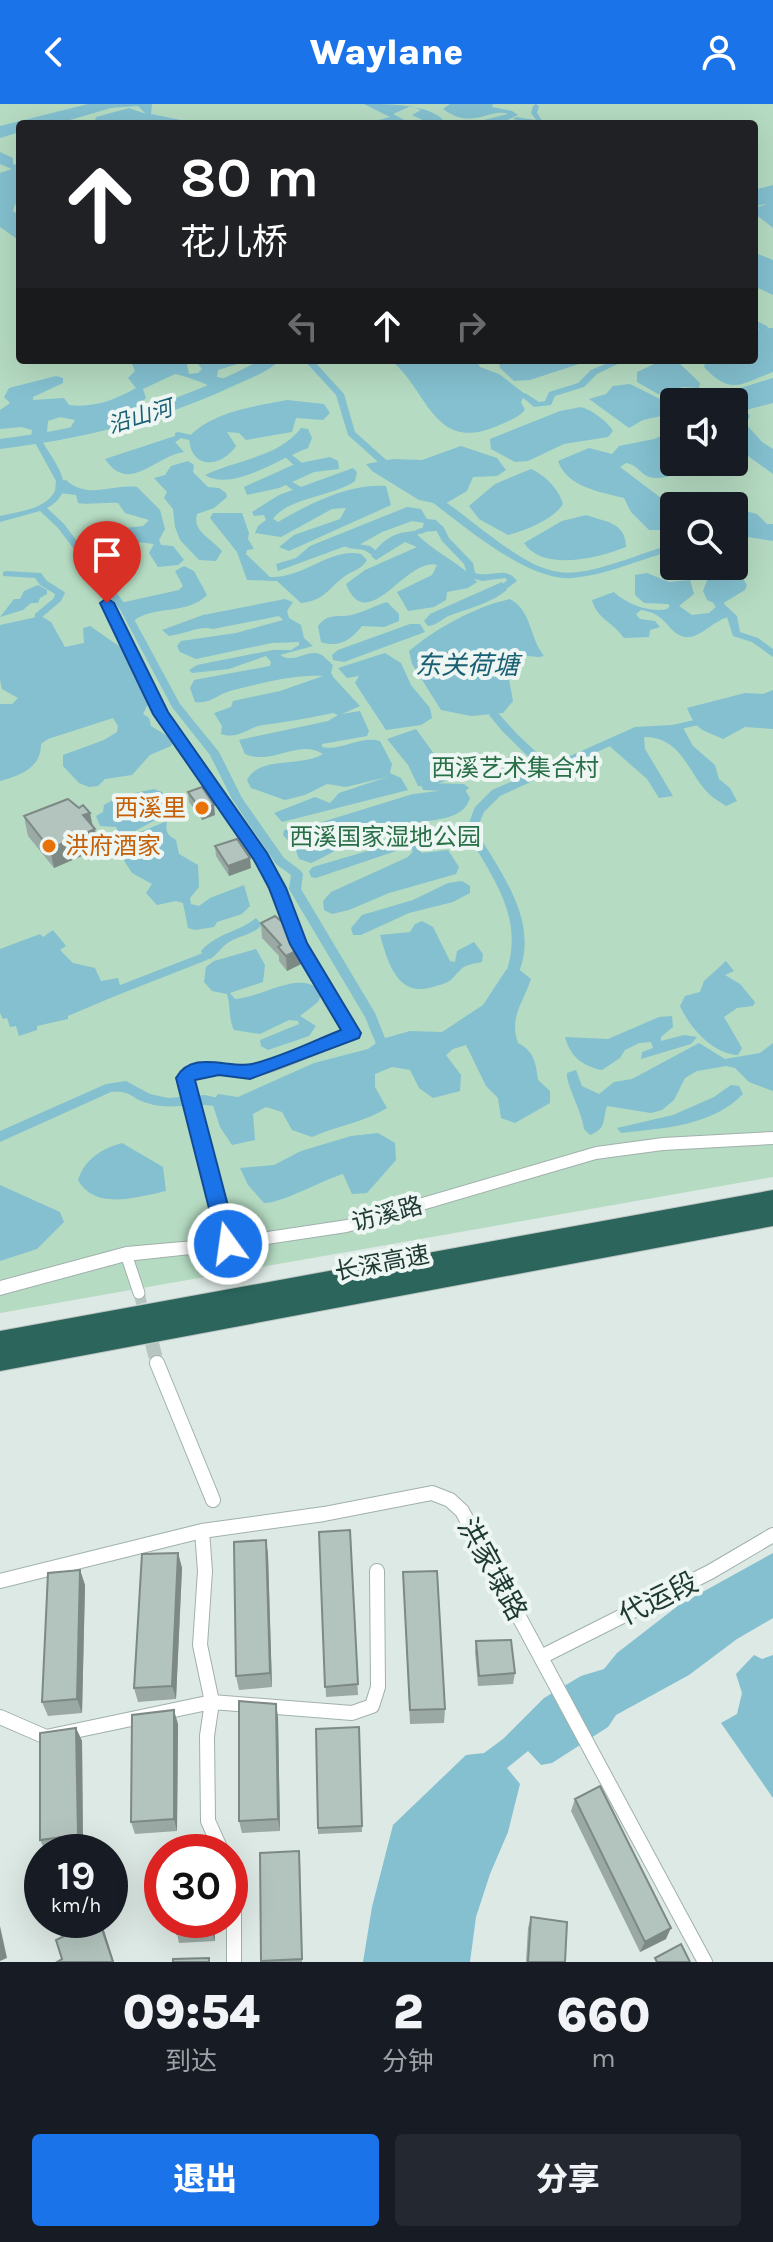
<!DOCTYPE html>
<html lang="zh">
<head>
<meta charset="utf-8">
<style>
  :root { --surface:#171b24; --page:#242831; --text:#f1f3f6; --muted:#9ea1a6; --accent:#1a73e8 }
  body { margin:0; font-family:Karla,"Noto Sans SC",sans-serif; background:var(--page); color:var(--text); height:100vh; display:flex; flex-direction:column; font-size:30px; white-space:nowrap }
  * { box-sizing:border-box; margin:0 }
  p { font-size:26px; color:var(--muted) }
  .icon { flex:none; width:44px; height:44px; fill:none; stroke:currentColor; stroke-width:2; stroke-linecap:round; stroke-linejoin:round }
  .map { position:relative; height:1858px; overflow:hidden }
  .panel { display:flex; flex-direction:column; background:var(--surface); flex:1 }
  .panel>* { flex:none }
  .top-card { position:absolute; left:16px; top:16px; width:742px; height:244px; border-radius:8px; box-shadow:0 8px 32px #0002; background:#202124; color:#fff; overflow:hidden }
  .fabs { position:absolute; left:660px; top:284px; display:grid; gap:16px }
  .fabs a { display:grid; place-items:center; width:88px; height:88px; border-radius:8px; background:var(--surface); box-shadow:0 8px 32px #0002; font-size:40px }
  .speed { position:absolute; left:24px; top:1730px; display:flex; gap:16px; font-size:40px; font-weight:700; text-align:center }
  .speed>* { display:grid; place-content:center; width:104px; height:104px; border-radius:50%; background:var(--surface); box-shadow:0 8px 32px #0002; line-height:1 }
  .speed small { font-size:20px; font-weight:400 }
  .speed .limit { border:12px solid #d22; background:#fff; color:#111 }
  .pin { position:absolute; display:grid; place-items:center; width:68px; height:68px; color:#fff; margin:-82px -34px; border-radius:50% 50% 50% 0; rotate:-45deg; box-shadow:0 0 8px #0007 }
  .pin .icon { rotate:45deg }
  .me { position:absolute; width:88px; margin:-44px; rotate:346deg; stroke-linejoin:round; filter:drop-shadow(0 0 6px #0008) }
  .turn { display:flex; align-items:center; gap:28px; height:168px; padding:0 32px; font-size:36px }
  .turn .icon { width:104px; height:104px; stroke-width:2.5 }
  .turn b { display:block; font-size:56px; line-height:68px }
  .lanes { display:flex; align-items:center; height:76px; padding:0 32px; background:#0003; justify-content:center; gap:40px; direction:ltr }
  .lanes .off { opacity:.35 }
  .eta { display:flex; justify-content:space-evenly; align-items:center; height:136px; text-align:center }
  .eta b { font-size:48px; font-weight:800; line-height:56px }
  .primary-button { display:flex; gap:16px; margin-top:auto; padding:16px 32px }
  .primary-button a { flex:1; height:92px; border-radius:8px; background:var(--accent); color:#fff; font-size:32px; font-weight:800; line-height:92px; text-align:center }
  .primary-button a+a { background:var(--page); color:var(--text) }
  header { display:flex; justify-content:space-between; align-items:center; height:104px; padding:0 32px; background:var(--accent); color:#fff; font-size:36px; font-weight:800 }
  .map>svg:first-child { display:block }
</style>
</head>
<body>
<header><svg class="icon" aria-label="back" viewBox="0 0 24 24"><path d="M15 5l-7 7 7 7"/></svg>Waylane<svg class="icon" aria-label="person" viewBox="0 0 24 24"><circle cx="12" cy="8" r="4"/><path d="M4 21q1-7 8-7t8 7"/></svg></header>
<div class="map">
<svg width="773" height="1858" viewBox="0 0 773 1858">
  <rect width="100%" height="100%" fill="#dde9e5"/>
  <path fill="#b5dbc2" fill-rule="evenodd" d="M0,0H773V1073L0,1209ZM20,20H754V256H20ZM674,298H734V358H674ZM674,402H734V462H674Z"/>
  <path fill="#84c0d0" d="M88,0H152L151,10L201,20L162,17L157,20H94L96,13L129,4L146,10L138,2L111,4L56,20H20V28L0,34V22Z
    M364,0C389,0 431,0 445,18L431,20L412,11L421,6L411,2L393,10L412,20H375V17L390,13Z
    M450,0H493L492,3L512,7L518,11L499,20H467L508,10C489,3 473,27 443,5Z
    M0,48L13,54V60L20,62V103L15,100L13,107L20,112V137L0,123V69L12,65L0,60Z
    M773,81V124L754,109V104L768,100L754,102V86Z
    M758,150L773,156V191L754,182V151Z
    M773,224V268C741,280 731,292 704,263L706,256H754V225Z
    M137,256H186L189,270L198,269L202,265L195,256H250L218,266L217,273L232,276L211,283C208,280 181,271 175,270L143,285L146,294L137,303L138,307L148,310L66,331L75,316L60,313L48,317L47,328L54,333L31,336L32,326L21,323L0,325V306L10,299L4,293L9,284L56,272L63,274V279L33,293V296L64,294L69,301C94,304 115,296 136,284L128,274L135,267L132,260Z
    M396,256H476L480,263L499,270L525,290L521,298L525,306C517,315 504,319 492,324C435,346 427,288 394,259Z
    M505,256H591L530,276L514,277L500,264L499,259Z
    M676,256L700,279L699,284L683,283L658,290L637,278V268L663,256Z
    M773,274V299L746,306L750,312L746,320L762,338L773,345V370L734,342V320L746,314L734,298L726,295L728,288Z
    M630,280L668,299L672,305L670,310L643,316L629,324L589,295L606,290L613,282Z
    M287,296L324,300L330,309L323,316L296,314L292,328L246,336L239,329L227,328L236,342C220,365 190,365 189,333C211,308 256,302 287,296Z
    M581,303C592,306 607,317 613,327L608,333L564,340L528,357L515,358L491,345L490,335L560,307Z
    M301,324L308,325L312,334L308,344C280,354 232,388 205,371C235,356 280,353 301,324Z
    M674,327V358H693C684,369 663,377 649,373C639,369 638,361 626,359L620,363L669,400L674,407V421L668,426H649L631,408L624,394C600,388 567,383 558,357L589,344L612,350L619,342L654,335Z
    M178,331L180,335L175,338L184,348C155,352 129,391 105,355Z
    M461,342L497,354L506,366L497,372L473,373L467,387L443,401L419,396L372,367L366,360L393,355L422,356Z
    M330,353L338,357L339,365L314,368L279,384L247,391L244,383L295,360Z
    M188,357L194,361L193,368L208,383L219,384L226,389L227,393L214,404L197,410C192,427 211,434 222,447L216,457L199,456L180,436L175,423L173,405L164,394L167,388L154,374L165,371L171,362Z
    M353,364L357,368L355,377C332,393 289,393 273,415L278,418C309,400 349,379 386,382L391,401L289,447L279,443L294,431L340,415L346,404L332,405L281,433L255,429L258,422L266,416L264,411L254,412L252,408L279,391Z
    M531,365C545,371 559,385 563,400C554,415 525,427 508,431L479,415L469,402L495,380Z
    M66,376C88,396 111,380 137,383L160,406L165,425L159,436L161,441L173,442L184,456L178,461L158,463L149,449L154,440L137,438L104,446L98,449L91,461L83,451L119,433L125,424L143,422L149,416L125,409L118,399C107,398 86,401 78,399L76,391L59,389L60,377Z
    M407,403L421,405L427,415L436,416L443,423L436,427L421,428L424,419L412,417L382,428L359,441L343,443L278,467L276,460L296,454L310,442Z
    M741,406L757,410L767,420H773V437L734,431V411Z
    M213,409H242L249,429L248,435L254,445L247,446L246,450L270,473C303,475 331,443 361,450L367,456C361,467 349,467 340,476C325,489 323,496 301,499L277,477L247,476L237,448L210,414Z
    M586,411C605,418 626,418 626,443C598,454 543,468 524,439L562,417Z
    M414,427C431,447 463,460 477,478L468,484L447,488L446,496L434,503L408,507L397,488L432,471L437,461C407,452 367,534 346,480L365,466L417,443L405,438L376,456L371,452C384,435 392,429 414,427Z
    M734,461L747,481L745,486L720,501L732,512C712,516 701,535 685,533C668,530 667,509 641,506L636,510L640,515L655,517L660,523L650,526L649,533L624,534C613,518 597,515 592,496L614,488C626,500 650,509 667,505L670,502L668,500L644,499L635,491V471L647,469L669,478L690,476L694,490L679,502L692,511L709,509L718,501L707,496L703,487L708,474L690,462Z
    M184,462L194,467L207,491C186,512 154,500 132,518L120,499L179,486L183,482L175,467Z
    M502,478L507,486C491,499 470,504 451,511C442,514 439,521 428,522L424,517L430,510Z
    M38,481L47,486V490L40,494L38,499H31L23,506L0,513L14,495H20L24,487Z
    M285,495L293,498L287,507L289,514L301,521L304,534L313,542L280,551C295,561 308,543 322,551C326,554 329,558 333,561L331,569L334,574L360,602L342,610L360,607L369,627L367,632L322,640V643C342,647 361,631 380,637L392,660L390,669L401,674L408,686L282,718L274,709L315,693L330,699L339,689L387,673L346,683L327,680L305,691L285,696L251,684L247,676C260,651 300,664 323,650C300,634 272,662 245,650L239,636L328,617L338,611L333,609C310,614 287,618 263,621C248,623 239,636 221,630L222,622L214,609L231,603L233,597L280,587L323,572C293,570 259,580 230,587C216,591 211,600 195,598L190,584L194,576L270,562L271,558L266,552L229,565L192,569L189,566L197,561L273,546H291L299,541V538L272,539L196,555L180,548L177,542L181,537L236,529L283,516L279,512L213,525C200,521 183,531 169,532L162,526L203,511Z
    M510,495C532,507 529,533 544,552C533,555 527,549 511,553L509,575L513,597L503,609L471,612L441,606L412,560L409,547C437,524 474,503 510,495Z
    M387,498L399,510V517L384,523L362,522C351,536 339,544 321,538L318,522C329,507 341,515 355,510C366,507 376,501 387,498Z
    M41,512L51,518L65,543L84,539L83,524L90,522L126,547L132,568L149,598L143,610L149,614L151,622L174,636L171,642L150,651L132,671L105,675L98,682L89,683L79,679L63,662V651L104,636L117,628L118,622L113,614L48,635L41,640C41,664 21,671 0,677V600H12L18,594L2,585L0,576V521Z
    M410,520H420L425,528L344,558L333,556L332,551L338,546Z
    M385,549L401,559L411,581L430,604L432,614L421,621L386,626L355,579L359,572L347,574L338,564Z
    M773,586V625L745,623L723,635C702,625 697,628 687,604L745,589L763,590Z
    M682,622L693,642L715,661L719,675L730,684L737,697L726,702C721,698 714,695 709,690C687,668 682,633 644,633L645,645L673,692L659,694L647,675L606,639L639,625Z
    M416,625L443,662L448,676L427,683L418,682L408,661L387,635Z
    M464,684L470,694C463,718 429,715 410,720C396,724 383,730 368,733C347,738 330,751 311,759L299,755L295,744L283,731L284,726L322,718L413,690Z
    M154,685L162,688L173,703L168,709L135,727L138,729L167,717C165,727 167,731 176,736L179,750L198,761L199,783L190,794L191,800L199,802L210,794L244,781L250,802L242,810L217,818L214,823L195,826L188,824L183,799L176,797L157,801L146,789L152,780L132,769L114,741L119,729L116,723L100,722L96,712L103,708L104,701L120,692Z
    M433,726H442L443,730L419,742L418,745L422,749L448,746L459,763L456,770L389,789L349,806L332,810L324,806L323,797L331,788L408,753L413,747L409,744L396,747L316,774L311,773L309,767L313,763L384,742L393,736Z
    M462,777L470,782V789L453,798L409,809L361,831H353L351,824L362,811L413,796L448,779Z
    M256,814L262,821C252,832 237,831 225,841C220,845 217,851 210,855H204L201,847C217,829 239,828 256,814Z
    M422,817L433,823L450,857L455,858L457,847L474,838L483,850L482,858C462,862 465,861 452,875C447,880 435,882 429,884C396,892 387,855 380,831L410,828L415,820Z
    M53,826L66,842L60,846L73,859L95,864L101,877L118,874L122,889L68,912V915L37,922V926L19,932L16,922L10,923L7,914L3,915L0,909V845L40,830L43,833Z
    M256,845L265,861L263,878L230,889L235,895C262,894 302,863 322,889L318,898L300,912L316,922L309,932L268,946L261,942L260,936L299,920L298,917L289,916L260,930L234,926C228,914 231,902 227,890L212,887L204,878L206,863L214,857Z
    M726,857L734,867L725,871L740,880L755,898L753,902L737,904L724,913L742,944L738,951C713,950 690,924 680,902L685,892L700,888L704,877Z
    M516,863L531,875C523,899 509,913 518,939C534,947 536,959 538,976L550,987V999L515,1019L501,1014L498,994L486,982L466,941L453,945L446,951L461,971L460,987L433,994L419,984L410,966L392,963L375,970V983L387,1004C365,1018 336,1022 312,1033L292,1026L282,1008L266,1003L253,1010L255,1036L232,1041L220,1023L212,998L218,990L238,993L314,959L368,945L382,935L410,927L442,928L483,901L506,866Z
    M672,912L673,923L661,933V937L684,931L697,933L691,940L641,955L642,948L653,944L651,938L639,939L625,946L620,954L602,966C582,962 570,952 565,933L608,935L659,913Z
    M699,939L725,955L760,949L773,939V987L749,978L735,964L726,962L697,967L685,974L674,996L662,1006L651,1009L607,1002C602,1017 607,1024 590,1031L584,1025C582,1007 566,981 567,969L576,966L582,982L599,990L614,978L632,975Z
    M731,981L739,982L743,990C712,1022 664,1024 621,1029L617,1024L673,1011L714,993Z
    M378,1029L395,1039L396,1056L367,1089L352,1090L343,1070C323,1076 280,1100 264,1099L248,1081L240,1064L274,1061L301,1047L351,1032Z
    M122,1039L163,1063L166,1087C138,1093 95,1107 78,1076C85,1055 101,1045 122,1039Z
    M0,1081L60,1108L64,1118L37,1145L0,1157Z
    M773,1449V1514L737,1535L689,1571L616,1611L608,1623L552,1659L541,1661L528,1647L507,1664L520,1680L508,1728L490,1770L476,1813L470,1858H363L372,1803L393,1721L466,1651L484,1649L503,1635L544,1594L581,1572L604,1565L617,1549L679,1501Z
    M754,1551L762,1555L773,1551V1694L721,1619L737,1610L742,1589L736,1570Z"/>
  <g fill="none" stroke-linecap="round" stroke-linejoin="round">
    <path fill="#84c0d0" fill-rule="evenodd" d="M536,0L539,2L537,9L543,18L547,20H532L513,15L516,13L536,16L531,9L533,2Z
      M754,216L767,222L768,224L761,226L754,221Z
      M304,256H313L344,290L355,328L393,362V366H387L348,331L336,291Z
      M615,256H626L597,270L584,283L555,292L551,301L534,303L521,292L525,289L539,298L545,297L549,288L578,279L591,266Z
      M178,328L192,331L193,333L189,336L175,333V329Z
      M37,332L41,335C54,359 81,385 47,404L64,420L128,504L180,600L219,648L242,694L284,754L301,767L303,770L301,785L375,909L391,949L389,952H381L365,913L289,785L291,771L276,760L232,695L210,651L172,603L121,507L58,424L40,407L0,418V412C19,407 45,406 55,387L56,377L33,335Z
      M288,348L301,358V362H295L285,353V349Z
      M289,376L301,383V387C295,388 288,384 285,379Z
      M431,390C453,400 473,420 492,433C511,447 535,465 559,468C590,473 642,448 674,440V446C641,455 607,471 572,474C528,478 463,421 428,395L427,393Z
      M440,421L443,422L449,434L473,459L475,469C492,474 506,461 517,477L505,486L500,483L507,476L505,474L482,477L468,473L464,460L442,437L435,424Z
      M421,424L426,427L424,429L414,431V427Z
      M351,439L370,442L379,449L374,452L364,446L348,444L346,442Z
      M711,462H721L724,500L737,512L740,528L758,534L773,545V553L752,538L733,532L727,513L714,501Z
      M6,467L41,469L47,477L63,487L65,489L61,497L41,514H35V510L54,494L55,490L40,481L35,474L3,472V468Z
      M494,608L498,609L517,630L550,661L635,623L672,621L708,613L713,616L712,618L672,627L641,628L500,692L484,708L476,727C500,767 538,816 520,865C517,872 516,876 510,879L504,875C527,815 494,777 466,727L475,703L492,686L541,665L503,628L489,611Z
      M427,679L464,680L469,684L464,688L423,686L422,683L423,680Z
      M203,849L207,850L209,853L207,856L110,894L106,895L100,891L102,888Z
      M126,977L150,990L168,994L205,991L230,997L232,1000L230,1003C221,1005 214,1001 205,1001C184,1000 169,1006 147,999C130,994 132,986 111,988L0,1038V1027L106,980Z"/>
    <path fill="#84c0d0" fill-rule="evenodd" d="M261,256H280C268,268 247,276 231,283C158,317 80,335 0,345V335C92,324 178,300 261,256Z"/>
    <path stroke="#b7c6c1" stroke-width="11" stroke-dasharray="11 6" stroke-linecap="butt" d="M139,1189L147,1221"/>
    <path stroke="#b7c6c1" stroke-width="14" stroke-dasharray="14 7" stroke-linecap="butt" d="M147,1219L157,1259"/>
    <defs>
      <path id="minor-far2" d="M107,499L161,610L235,716"/>
      <path id="minor-far1" d="M228,1140L185,974C208,955 228,971 251,967C277,963 325,939 352,929L299,840L261,753L234,714
        M126,1150L139,1189"/>
      <path id="minor" d="M157,1259L213,1396
        M202,1427L205,1467L200,1541L212,1598L207,1632L208,1717L222,1748
        M0,1477L202,1427L324,1410L432,1389L450,1396L462,1407L705,1858
        M541,1553L710,1468L773,1431
        M0,1613L46,1633L212,1598L352,1609L372,1602L378,1583L377,1467
        M230,1766L234,1776V1858"/>
      <path id="tertiary" d="M773,1028V1040L663,1046L596,1055L347,1128L228,1146L126,1157L0,1191V1177L126,1143L228,1134L347,1116L596,1043L663,1034Z"/>
      <path id="motorway" d="M773,1086V1104L653,1126L773,1104V1122L0,1267V1227Z"/>
    </defs>
    <use href="#minor-far2" stroke="#a0b1ac" stroke-width="11"/>
    <use href="#minor-far1" stroke="#a0b1ac" stroke-width="13"/>
    <use href="#minor" stroke="#a0b1ac" stroke-width="16"/>
    <use href="#tertiary" stroke="#a0b1ac" stroke-width="2"/>
    <use href="#motorway" stroke="#bcc4c2" stroke-width="2"/>
    <use href="#minor-far2" stroke="#fff" stroke-width="9"/>
    <use href="#minor-far1" stroke="#fff" stroke-width="11"/>
    <use href="#minor" stroke="#fff" stroke-width="14"/>
    <use href="#tertiary" fill="#fff" fill-rule="evenodd"/>
    <use href="#motorway" fill="#2b655c" fill-rule="evenodd"/>
  </g>
  <path fill="#9aa9a3" d="M188,688L215,711L202,716L189,698Z
    M79,704L90,709L98,745L54,764L28,732L24,712Z
    M215,742L251,764L229,772L216,752Z
    M261,819L300,845L301,860L287,867L279,857V852L262,834Z
    M350,1426L358,1591L326,1593L319,1428Z
    M266,1436L268,1451L272,1583L239,1586L236,1572Z
    M178,1449L182,1464L176,1595L138,1598L134,1584Z
    M80,1466L85,1481L82,1609L48,1612L42,1598Z
    M403,1468L445,1605L444,1619L410,1620Z
    M476,1537L515,1569L513,1580L478,1582L475,1548Z
    M278,1613L280,1727L242,1729L239,1717Z
    M178,1620L177,1727L135,1730L131,1718Z
    M359,1623L362,1728L318,1730V1724Z
    M76,1624L82,1637L83,1743L46,1748L40,1736Z
    M575,1695L666,1835L640,1848L571,1707Z
    M260,1749L300,1753L302,1858H261Z
    M531,1813L565,1858H526L528,1824Z
    M215,1816V1837L179,1839L177,1830Z"/>
  <path fill="#7d8985" d="M214,701L215,711L202,716L201,706Z
    M90,709L93,726L95,725L98,745L54,764L50,745L83,711Z
    M250,754L251,764L229,772L228,762Z
    M300,845L301,860L287,867L286,852Z
    M266,1436L268,1451L272,1583L270,1569Z
    M178,1449L182,1464L176,1595L172,1582Z
    M80,1466L85,1481L82,1609L77,1595Z
    M276,1600L278,1613L280,1727L278,1715Z
    M174,1606L178,1620L177,1727L174,1715Z
    M76,1624L82,1637L83,1743L78,1731Z
    M99,1816L103,1823L114,1858H113Z
    M212,1816H215V1837L212,1829Z
    M0,1822L7,1854L0,1857Z
    M671,1824L666,1835L640,1848L645,1838Z"/>
  <path fill="#b3c4be" stroke="#7d8985" stroke-width="2" d="M202,683L214,701L201,706L188,688Z
    M68,695L79,704L83,701L90,709L83,711L95,725L50,745L24,712Z
    M237,735L250,754L228,762L215,742Z
    M275,812L288,823L300,845L286,852L278,843L281,841L261,819Z
    M350,1426L358,1580L325,1583L319,1428Z
    M266,1436L270,1569L236,1572L234,1438Z
    M178,1449L172,1582L134,1584L142,1450Z
    M80,1466L77,1595L42,1598L48,1469Z
    M437,1467L445,1605L410,1606L403,1468Z
    M511,1536L515,1569L479,1572L476,1537Z
    M239,1597L276,1600L278,1715L239,1717Z
    M174,1606V1715L131,1718L132,1611Z
    M359,1623L362,1722L318,1724L316,1625Z
    M76,1624L78,1731L40,1736V1629Z
    M600,1682L671,1824L645,1838L575,1695Z
    M299,1747L302,1855L261,1857L260,1749Z
    M531,1813L567,1818L565,1858H528Z
    M97,1816H99L113,1858H57L62,1855L56,1836Z
    M177,1816H212V1829L177,1830Z
    M681,1840L690,1858H657L655,1854Z
    M209,1854V1858H173V1855Z"/>
  <path fill="#1a73e8" stroke="#114b97" stroke-width="2" d="M107,494L114,499L168,608L267,749L286,784L307,839L361,929L359,934L250,975L219,971L195,976L238,1140L235,1146L228,1149L221,1146L218,1140L176,974C192,945 229,965 252,960C282,953 313,937 341,926L290,840L269,784L254,756L153,610L100,499Z"/>
  <g fill="#e8710a" stroke="#edf6f2" stroke-width="3">
    <circle cx="202" cy="704" r="8"/>
    <circle cx="49" cy="742" r="8"/>
  </g>
  <g text-anchor="middle" stroke-width="8" stroke-linejoin="round" paint-order="stroke">
    <g font-size="22" font-style="italic" fill="#1a6074" stroke="#edf6f2">
      <text transform="translate(140 312) rotate(-17)" y="8">沿山河</text>
    </g>
    <g font-size="24" fill="#296f48" stroke="#edf6f2">
      <text x="515" y="672">西溪艺术集合村</text>
      <text x="385" y="741">西溪国家湿地公园</text>
    </g>
    <g font-size="24" fill="#c56008" stroke="#edf6f2" text-anchor="end">
      <text x="186" y="712">西溪里</text>
      <text x="65" y="750" text-anchor="start">洪府酒家</text>
    </g>
    <g font-size="24" fill="#1f3933" stroke="#edf6f2">
      <text transform="translate(387 1110) rotate(-15)" y="8">访溪路</text>
      <text transform="translate(382 1159) rotate(-11)" y="8">长深高速</text>
    </g>
    <g font-size="26" font-style="italic" fill="#1a6074" stroke="#edf6f2">
      <text x="467" y="570">东关荷塘</text>
    </g>
    <g font-size="28" fill="#1f3933" stroke="#edf6f2">
      <text transform="translate(493 1465) rotate(61)" y="10">洪家埭路</text>
      <text transform="translate(658 1494) rotate(-26)" y="10">代运段</text>
    </g>
  </g>
</svg>
<div class="fabs">
<a><svg class="icon" aria-label="sound" viewBox="0 0 24 24"><path d="M4 9h4l5-4v14l-5-4H4zM17 9q2 3 0 6"/></svg></a>
<a><svg class="icon" aria-label="search" viewBox="0 0 24 24"><circle cx="10" cy="10" r="6"/><path d="M15 15l6 6"/></svg></a>
</div>
<div class="speed"><div>19<small>km/h</small></div><div class="limit">30</div></div>
<div class="pin" style="left:107px;top:499px;background:#d93025"><svg class="icon" aria-label="arrive" viewBox="0 0 24 24"><path d="M6 21V4h12l-3 4 3 4H6"/></svg></div>
<svg class="me" style="left:228px;top:1140px" viewBox="-20 -20 40 40"><circle r="17" fill="#1a73e8" stroke="#fff" stroke-width="3"/><path d="M0-11L8 9 0 5-8 9z" fill="#fff"/></svg>
<div class="top-card">
<div class="turn"><svg class="icon" aria-label="ahead" viewBox="0 0 24 24"><path d="M12 20V5M6 11l6-6 6 6"/></svg><div><b>80 m</b>花儿桥</div></div>
<div class="lanes"><svg class="icon off" aria-label="left" viewBox="0 0 24 24"><path d="M17 20v-9H6M10 6l-5 5 5 5"/></svg><svg class="icon" aria-label="ahead" viewBox="0 0 24 24"><path d="M12 20V5M6 11l6-6 6 6"/></svg><svg class="icon off" aria-label="right" viewBox="0 0 24 24"><path d="M7 20v-9h11M14 6l5 5-5 5"/></svg></div>
</div>
</div>
<section class="panel">
<div class="eta">
<div><b>09:54</b><p>到达</p></div>
<div><b>2</b><p>分钟</p></div>
<div><b>660</b><p>m</p></div>
</div>
<div class="primary-button"><a>退出</a><a>分享</a></div>
</section>
</body>
</html>
